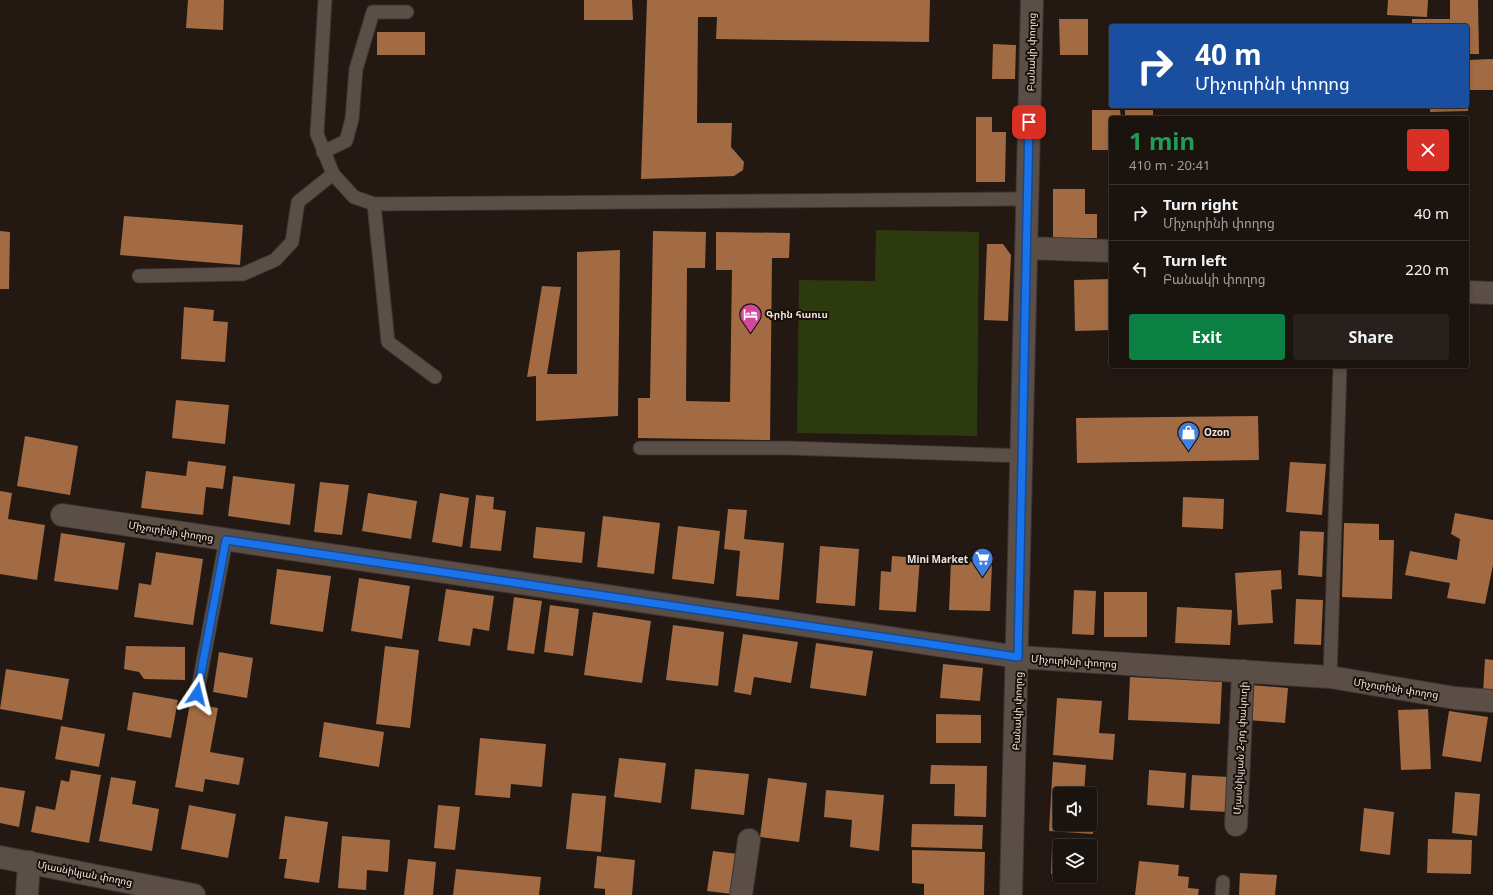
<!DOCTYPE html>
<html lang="en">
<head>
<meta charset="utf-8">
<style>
  :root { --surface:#1a130e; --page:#27201c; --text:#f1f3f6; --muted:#9f9e9e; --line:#38322e; --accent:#0b8043 }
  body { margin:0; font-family:"Noto Sans","Noto Sans Armenian",sans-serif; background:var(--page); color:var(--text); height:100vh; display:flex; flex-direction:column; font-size:15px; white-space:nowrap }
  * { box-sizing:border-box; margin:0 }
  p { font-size:13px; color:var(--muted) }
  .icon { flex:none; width:22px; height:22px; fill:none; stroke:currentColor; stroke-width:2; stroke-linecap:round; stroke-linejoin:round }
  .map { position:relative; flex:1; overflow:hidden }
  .drawer { position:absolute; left:1109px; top:116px; width:360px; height:252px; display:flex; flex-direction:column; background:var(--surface); border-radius:4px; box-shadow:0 2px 6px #0003,0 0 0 1px var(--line) }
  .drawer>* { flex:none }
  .banner { position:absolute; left:1109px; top:24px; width:360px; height:84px; border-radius:4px; box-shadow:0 2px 6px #0003,0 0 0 1px var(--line); background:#1a4fa0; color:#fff; overflow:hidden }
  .tools { position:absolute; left:1053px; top:787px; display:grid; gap:8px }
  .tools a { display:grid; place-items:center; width:44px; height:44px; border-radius:4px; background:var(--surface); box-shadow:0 2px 6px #0003,0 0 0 1px var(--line); font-size:20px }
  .pin { position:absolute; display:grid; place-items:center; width:34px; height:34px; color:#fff; margin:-17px; border-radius:8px; box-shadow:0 2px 6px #0006 }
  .me { position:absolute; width:44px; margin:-22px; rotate:10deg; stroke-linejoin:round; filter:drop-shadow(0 0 3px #0008) }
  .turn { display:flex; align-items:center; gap:14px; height:84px; padding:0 20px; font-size:18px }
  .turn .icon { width:52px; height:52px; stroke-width:2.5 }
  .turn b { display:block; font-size:28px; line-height:34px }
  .round { display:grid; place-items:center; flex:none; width:42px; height:42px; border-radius:4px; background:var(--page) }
  .headline { display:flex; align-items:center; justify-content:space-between; height:68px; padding:0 20px }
  h1 { font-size:24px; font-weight:700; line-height:30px; color:#1e9e55 }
  .primary-button { display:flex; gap:8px; margin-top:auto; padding:8px 20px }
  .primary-button a { flex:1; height:46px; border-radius:4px; background:var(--accent); color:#fff; font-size:16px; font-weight:700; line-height:46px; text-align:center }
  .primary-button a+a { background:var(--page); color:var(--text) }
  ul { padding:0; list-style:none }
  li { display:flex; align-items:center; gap:12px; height:56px; padding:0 20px; border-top:1px solid var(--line) }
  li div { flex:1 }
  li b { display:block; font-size:15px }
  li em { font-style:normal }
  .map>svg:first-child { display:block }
</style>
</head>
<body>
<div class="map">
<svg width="1493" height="895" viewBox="0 0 1493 895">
  <rect width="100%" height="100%" fill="#231912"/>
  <path fill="#2c3a0e" d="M876,230L979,232L977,436L797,433L799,280L875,281Z"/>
  <path fill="#a26b43" d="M188,0H224L223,30L186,28Z
    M584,0H632L633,20H584Z
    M647,0H930L929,42L716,39L717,17H698L697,123H732L731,147L744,162L743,170L734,176L641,179Z
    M1388,0H1428L1427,17L1387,15Z
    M1450,0H1478L1479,54H1467V26H1412V19H1450Z
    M1059,19H1088V55H1060Z
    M377,32H425V55H377Z
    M993,44L1016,45L1015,79H992Z
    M1493,59V90H1467V60Z
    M1430,106H1468V111L1430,112Z
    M1092,110H1120L1121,118H1111V150H1092Z
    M1125,110H1153V118H1125Z
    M976,117H992V132H1006L1005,182H976Z
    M1053,189H1085V214H1097V238H1053Z
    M124,216L243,225L240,265L120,255Z
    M0,231L10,232L9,289H0Z
    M653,231L706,232L705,268H687L686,401L730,402L732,270H716V232L790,233L789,258H772L770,440L638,438V398H650Z
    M987,244H1003L1011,255L1008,321L984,320Z
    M620,250L618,416L536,421V376L527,377L542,286L561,287L547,374H577V252Z
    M1111,279V330L1075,331L1074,280Z
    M184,307L214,310L213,321L228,322L225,362L181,359Z
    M176,400L229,405L225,444L172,438Z
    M1258,416L1259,460L1077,463L1076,418Z
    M25,436L78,446L70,495L17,486Z
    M188,461L226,466L223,489L206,487L203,515L141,508L146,471L186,476Z
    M1290,462L1326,464L1322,515L1286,512Z
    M233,476L295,484L290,525L228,516Z
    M320,482L349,485L342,535L314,532Z
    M0,491L12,493L8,519L45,525L37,580L0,574Z
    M368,493L417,501L411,539L362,531Z
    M440,493L469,498L462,547L432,542Z
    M476,495L494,497L493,509L506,511L501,551L470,548Z
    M1183,497L1224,499L1223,529L1182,527Z
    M728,509L747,510L744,539L784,543L779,600L736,596L740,551L724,549Z
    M1455,513L1493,520V565L1485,604L1447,598L1450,583L1405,575L1410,551L1457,560L1460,539L1451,534Z
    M603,516L660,523L654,574L597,567Z
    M1344,523L1379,524V540H1394L1392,599L1342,597Z
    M678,526L720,531L714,584L672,579Z
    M536,527L585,532L582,563L533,558Z
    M1300,531L1324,532L1322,577L1298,575Z
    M61,533L125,543L118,590L54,581Z
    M820,546L859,549L855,606L816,603Z
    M156,552L203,559L193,625L134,617L139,583L151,585Z
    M892,556L920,558L916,612L879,610L881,571L891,572Z
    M951,561L992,563L990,611L949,610Z
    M277,569L331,576L323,632L270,624Z
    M1281,570L1282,589L1271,590L1273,623L1238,625L1235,573Z
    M359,578L410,586L402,639L351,631Z
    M446,589L494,596L489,631L473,628L470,646L438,641Z
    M1074,590L1096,591L1094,635L1072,634Z
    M1104,592H1147V637H1104Z
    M514,597L542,601L534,654L507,650Z
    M1296,599L1323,600L1321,645L1294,644Z
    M550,605L579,609L573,656L544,652Z
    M1177,607L1232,610L1230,645L1175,643Z
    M593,612L651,621L642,683L584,675Z
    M673,625L724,632L718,686L666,680Z
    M743,634L798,642L791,683L754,677L751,695L734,692Z
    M816,643L873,651L866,696L810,688Z
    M126,646L185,647V680L144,679L139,672L124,669Z
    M385,646L419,650L410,728L376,724Z
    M219,652L253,658L247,698L213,692Z
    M1485,659L1493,660V693H1483Z
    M943,664L983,668L980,701L940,698Z
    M6,669L69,679L62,720L0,709Z
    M1130,677L1222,682L1220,724L1128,720Z
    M1251,685L1288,688L1285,723L1248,720Z
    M133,692L178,700L171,738L127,730Z
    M1057,698L1102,701L1099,733L1115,734L1113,760L1053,755Z
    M190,703L218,708L210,752L244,758L239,785L205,779L203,792L175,787Z
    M1428,709L1431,769L1401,770L1398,710Z
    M1449,711L1488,717L1481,762L1442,756Z
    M936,714L981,715V743H936Z
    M324,722L384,732L379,767L319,757Z
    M61,726L105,734L99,767L55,759Z
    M480,738L546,744L542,787L511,784L510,798L475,795Z
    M619,758L666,763L661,803L614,797Z
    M1053,762L1086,765L1084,794H1060V824H1090V800H1094L1093,834L1049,831Z
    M931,765L987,766L986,817L954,816L955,784H930Z
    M695,769L749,774L744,815L691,809Z
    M71,770L101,775L89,843L31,832L36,806L55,810L61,780L69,782Z
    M1149,770L1186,773L1184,808L1147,805Z
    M1192,775L1229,777L1227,812L1190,810Z
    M111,777L136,781L132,804L159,809L152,851L99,841Z
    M768,778L807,783L799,842L760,837Z
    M0,787L25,791L19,827L0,823Z
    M826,790L884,795L879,851L850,847L852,820L824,817Z
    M1455,792L1480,794L1477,836L1452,833Z
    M572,793L606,796L601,852L566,849Z
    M189,805L236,814L228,858L181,849Z
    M438,805L460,807L455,850L434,848Z
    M1364,808L1394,812L1390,855L1360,851Z
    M285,816L328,822L319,883L284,878L287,859H279Z
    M912,824L983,825L982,849L911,847Z
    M342,836L390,840L388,872L367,870L366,890L338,888Z
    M1428,839L1472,840L1471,874L1427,873Z
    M1052,845H1060V875L1051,874Z
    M1090,847H1093L1092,876H1090Z
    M912,850L985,852L984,895H924V884L912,883Z
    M713,851L738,854L732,894L707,891Z
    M597,856L635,860L632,895H605V889L594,888Z
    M408,859L436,862L433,895H404Z
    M1139,861L1179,865L1178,876L1189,877L1188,888L1199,889L1198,895H1135Z
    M456,869L541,877L539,895H453Z
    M1240,873L1277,875L1275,895H1239Z"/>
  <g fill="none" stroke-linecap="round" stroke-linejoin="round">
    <defs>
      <path id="service" d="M325,0L317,134L333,174L354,197L374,204L1027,199
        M323,152L346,141L352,119L356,69L373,12H407
        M374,204L388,342L435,377
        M139,276L243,274L275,260L292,242L298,202L333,174
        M640,448H789L1022,456
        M1330,677L1340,366
        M197,694L226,540
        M1222,895L1223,882"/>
      <path id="minor" d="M1026,248L1111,251
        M1467,292L1493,293
        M62,515L1018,657L1330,677L1455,698L1493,701
        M1236,825L1243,671
        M27,895L29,862
        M741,895L749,840
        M1011,895L1032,0"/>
      <path id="tertiary" d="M0,857L194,895"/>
    </defs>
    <use href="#service" stroke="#3d3533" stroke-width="15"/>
    <use href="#minor" stroke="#3d3533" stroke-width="24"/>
    <use href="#tertiary" stroke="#3d3533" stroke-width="24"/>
    <use href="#service" stroke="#5b4e47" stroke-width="13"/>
    <use href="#minor" stroke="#5b4e47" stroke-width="22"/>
    <use href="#tertiary" stroke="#5b4e47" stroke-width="22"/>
  </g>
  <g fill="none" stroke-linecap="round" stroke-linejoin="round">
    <defs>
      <path id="route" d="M197,694L226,540L1018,657L1029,122"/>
    </defs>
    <use href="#route" stroke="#114b97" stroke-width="10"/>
    <use href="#route" stroke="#1a73e8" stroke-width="7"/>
  </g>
  <defs>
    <symbol id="hotel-pin" viewBox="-11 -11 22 30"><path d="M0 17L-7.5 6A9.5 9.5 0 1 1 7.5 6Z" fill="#d1479c" stroke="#1a100a"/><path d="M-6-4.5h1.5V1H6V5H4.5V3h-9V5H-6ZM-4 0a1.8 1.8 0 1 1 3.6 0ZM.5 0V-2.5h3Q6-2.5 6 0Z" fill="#fff"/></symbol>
    <symbol id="shop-pin" viewBox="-11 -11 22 30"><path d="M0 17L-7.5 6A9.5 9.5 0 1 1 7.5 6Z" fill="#3f7fe0" stroke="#1a100a"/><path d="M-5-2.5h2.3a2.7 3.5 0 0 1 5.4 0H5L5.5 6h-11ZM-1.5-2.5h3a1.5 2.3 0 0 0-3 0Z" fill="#fff"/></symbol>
    <symbol id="supermarket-pin" viewBox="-11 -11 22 30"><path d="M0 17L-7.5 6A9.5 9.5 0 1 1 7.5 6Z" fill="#3f7fe0" stroke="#1a100a"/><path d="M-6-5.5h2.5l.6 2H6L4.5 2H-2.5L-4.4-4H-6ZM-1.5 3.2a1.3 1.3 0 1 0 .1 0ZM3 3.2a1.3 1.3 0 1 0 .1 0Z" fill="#fff"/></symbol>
  </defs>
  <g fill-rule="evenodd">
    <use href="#hotel-pin" x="738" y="302" width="25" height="34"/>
    <use href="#shop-pin" x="1176" y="420" width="25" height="34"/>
    <use href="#supermarket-pin" x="970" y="546" width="25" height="34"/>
  </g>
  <g text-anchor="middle" stroke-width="4" stroke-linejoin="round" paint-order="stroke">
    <g font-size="10" fill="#ebe4df" stroke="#1a100a">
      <text transform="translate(1031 52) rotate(-89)" y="4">Բանակի փողոց</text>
      <text transform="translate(171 531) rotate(9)" y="4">Միչուրինի փողոց</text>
      <text transform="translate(1074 661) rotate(4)" y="4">Միչուրինի փողոց</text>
      <text transform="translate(1396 688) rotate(9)" y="4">Միչուրինի փողոց</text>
      <text transform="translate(1017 711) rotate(-88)" y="4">Բանակի փողոց</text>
      <text transform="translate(1240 748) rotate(-87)" y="4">Մյասնիկյան 2-րդ փակուղի</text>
      <text transform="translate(85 873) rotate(11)" y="4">Մյասնիկյան փողոց</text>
    </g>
    <g font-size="10" font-weight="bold" fill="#ebe4df" stroke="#1a100a" text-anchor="start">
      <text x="766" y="318">Գրին հաուս</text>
      <text x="1204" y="436">Ozon</text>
      <text x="968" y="563" text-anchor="end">Mini Market</text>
    </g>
  </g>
</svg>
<div class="tools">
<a><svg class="icon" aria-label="sound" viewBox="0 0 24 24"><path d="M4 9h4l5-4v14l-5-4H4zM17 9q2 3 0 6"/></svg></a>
<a><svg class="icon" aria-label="layers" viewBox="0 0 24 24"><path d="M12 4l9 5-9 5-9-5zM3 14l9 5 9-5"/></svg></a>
</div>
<div class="pin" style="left:1029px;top:122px;background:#d93025"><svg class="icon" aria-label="arrive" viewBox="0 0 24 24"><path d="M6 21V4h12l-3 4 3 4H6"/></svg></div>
<svg class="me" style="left:197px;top:694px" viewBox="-20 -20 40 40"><path d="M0-17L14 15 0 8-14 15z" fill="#1a73e8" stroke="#fff" stroke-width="4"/></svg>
<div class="banner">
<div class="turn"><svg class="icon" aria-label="right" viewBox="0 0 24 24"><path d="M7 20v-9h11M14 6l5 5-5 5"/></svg><div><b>40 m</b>Միչուրինի փողոց</div></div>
</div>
<section class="drawer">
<div class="headline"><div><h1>1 min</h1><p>410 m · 20:41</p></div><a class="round" style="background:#d93025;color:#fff"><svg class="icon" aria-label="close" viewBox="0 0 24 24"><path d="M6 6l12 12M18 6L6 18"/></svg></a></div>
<ul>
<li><svg class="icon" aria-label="right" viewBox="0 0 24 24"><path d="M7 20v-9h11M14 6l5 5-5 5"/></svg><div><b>Turn right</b><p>Միչուրինի փողոց</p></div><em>40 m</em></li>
<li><svg class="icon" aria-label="left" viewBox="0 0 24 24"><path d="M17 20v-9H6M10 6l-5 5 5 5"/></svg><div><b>Turn left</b><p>Բանակի փողոց</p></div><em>220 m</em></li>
</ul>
<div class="primary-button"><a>Exit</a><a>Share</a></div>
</section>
</div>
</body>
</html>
